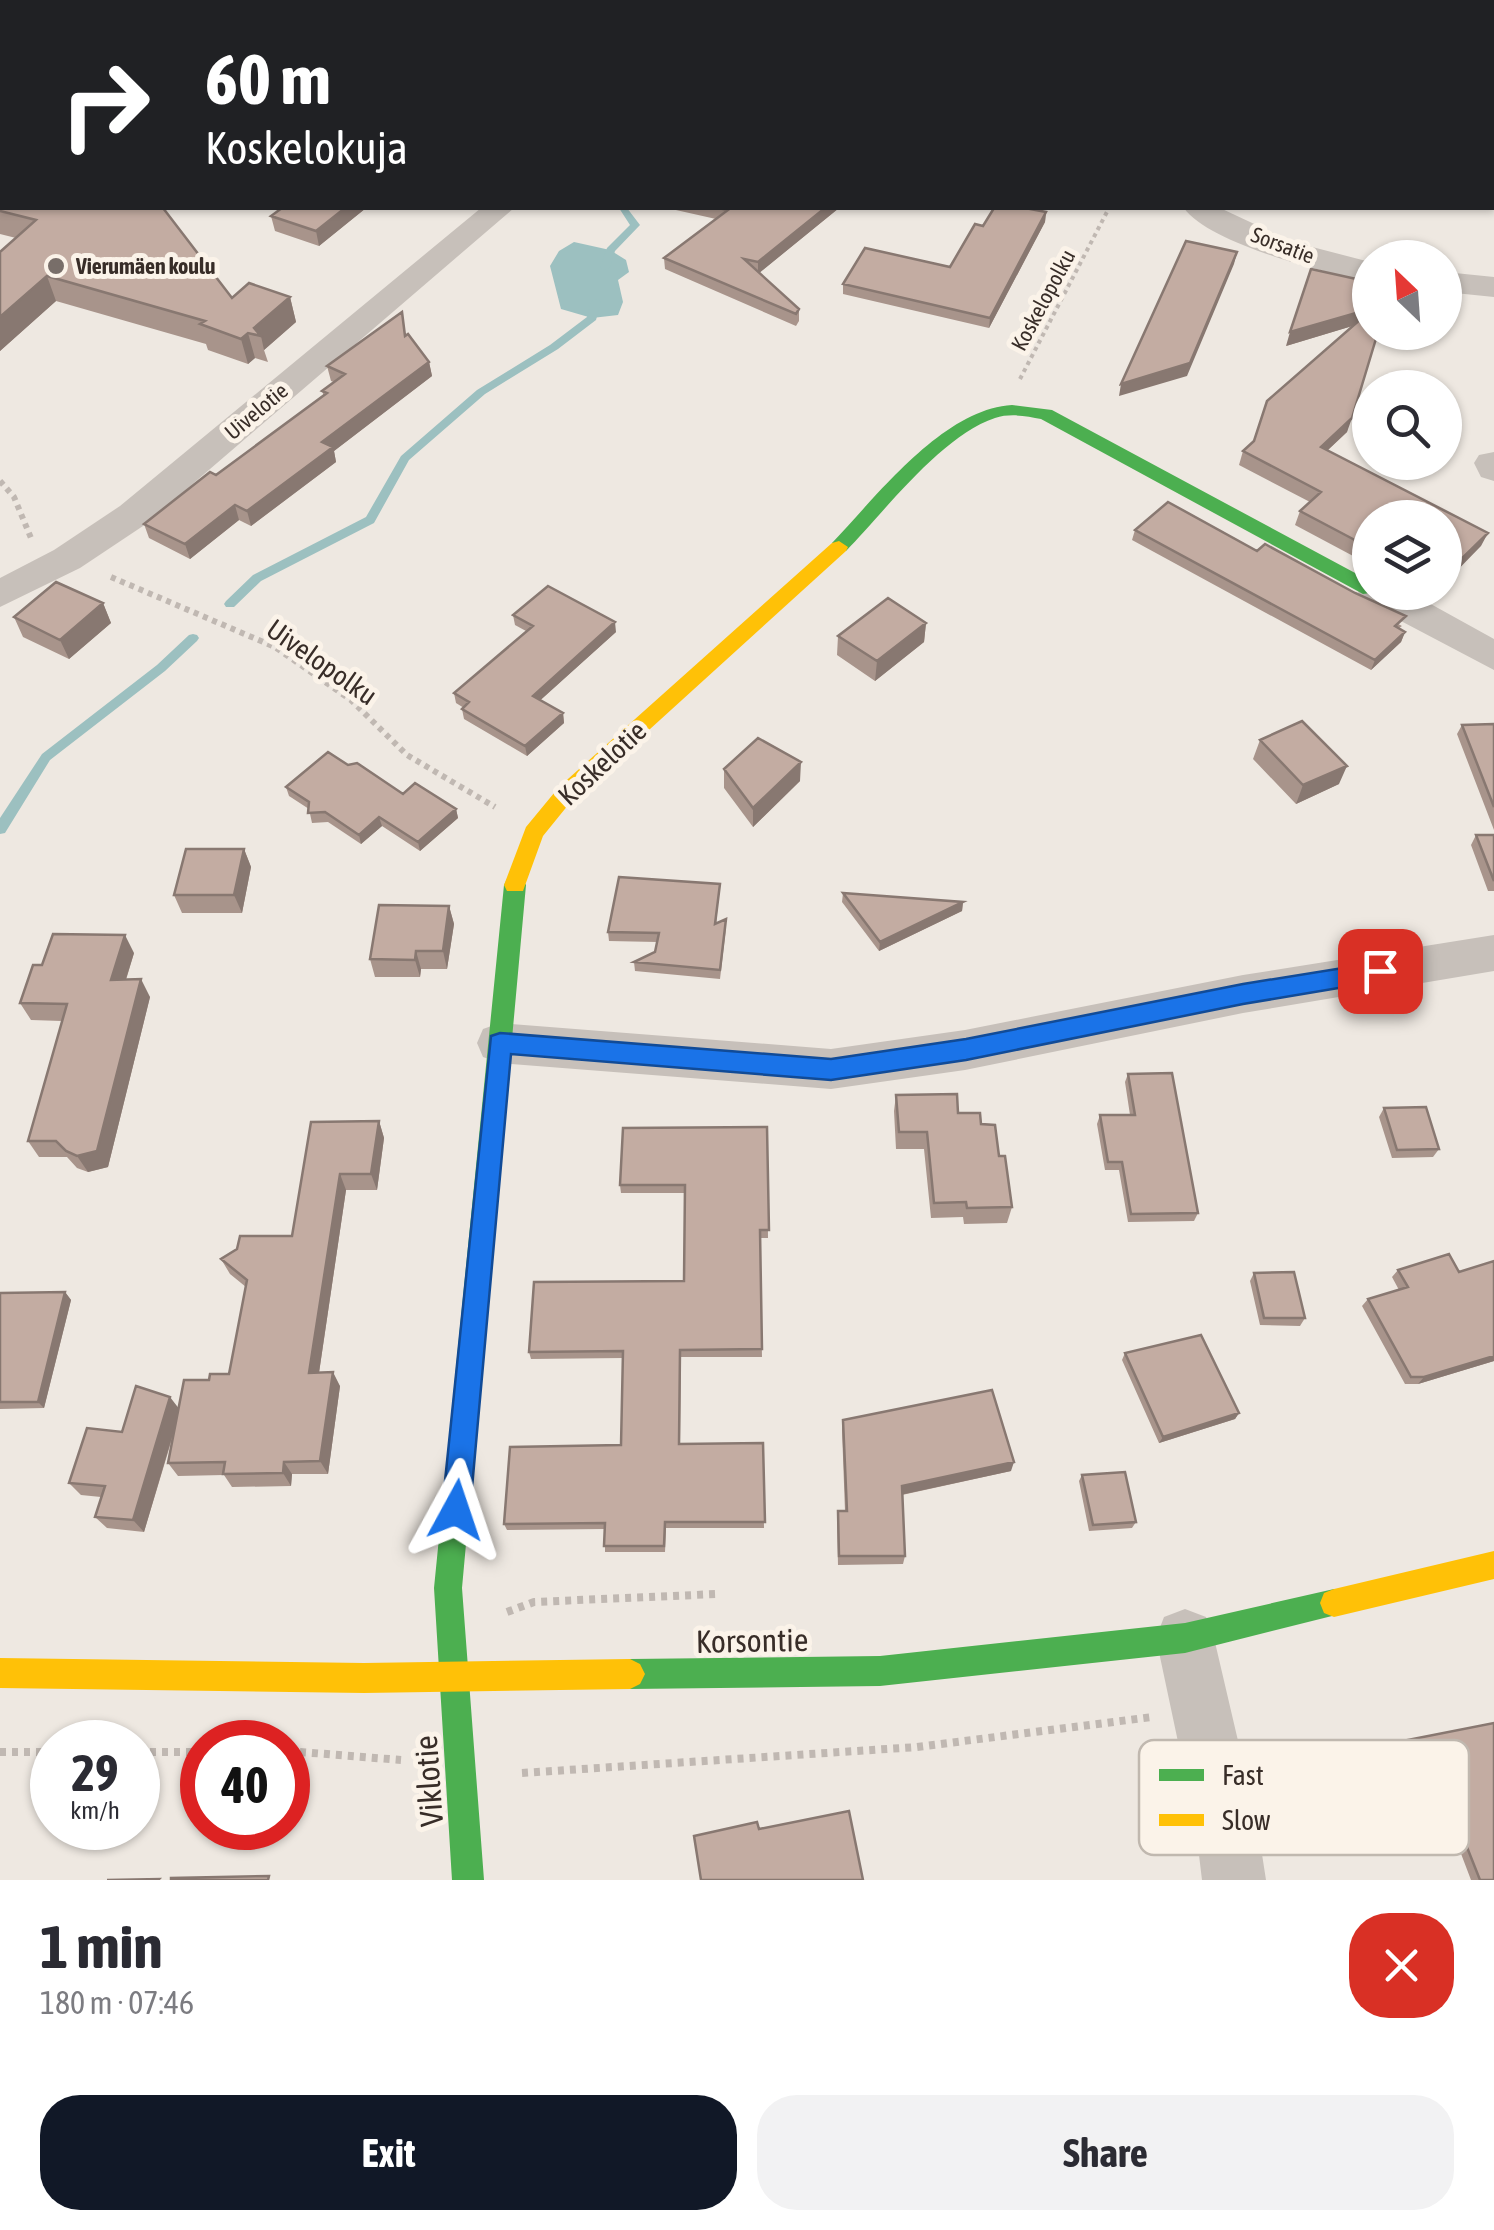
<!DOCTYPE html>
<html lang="en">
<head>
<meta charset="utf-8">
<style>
  :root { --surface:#fff; --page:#f2f2f3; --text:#2b2b33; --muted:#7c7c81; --accent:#111827 }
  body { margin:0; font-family:"Asap Condensed",sans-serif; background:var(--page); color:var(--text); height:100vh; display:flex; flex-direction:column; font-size:38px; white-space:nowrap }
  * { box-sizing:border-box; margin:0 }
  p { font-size:32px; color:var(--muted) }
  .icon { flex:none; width:55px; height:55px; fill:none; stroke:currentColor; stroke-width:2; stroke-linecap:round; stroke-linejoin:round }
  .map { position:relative; height:1880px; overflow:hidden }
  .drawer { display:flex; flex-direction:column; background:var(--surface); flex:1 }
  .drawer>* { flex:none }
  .top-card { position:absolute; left:0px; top:0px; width:1495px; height:210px; box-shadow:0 2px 8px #0004; background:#202124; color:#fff; overflow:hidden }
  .needle { width:65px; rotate:335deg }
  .tools { position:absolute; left:1352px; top:240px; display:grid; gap:20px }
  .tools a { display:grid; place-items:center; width:110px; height:110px; border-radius:50%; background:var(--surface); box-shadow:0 2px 8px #0004; font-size:50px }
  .speed { position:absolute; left:30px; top:1720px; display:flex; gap:20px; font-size:50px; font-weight:700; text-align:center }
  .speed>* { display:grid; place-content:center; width:130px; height:130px; border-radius:50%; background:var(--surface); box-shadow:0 2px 8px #0004; line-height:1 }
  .speed small { font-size:25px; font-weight:400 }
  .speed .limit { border:15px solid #d22; background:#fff; color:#111 }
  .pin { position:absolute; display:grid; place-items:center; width:85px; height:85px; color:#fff; margin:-42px; border-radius:20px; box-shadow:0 5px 15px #0006 }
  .me { position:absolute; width:110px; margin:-55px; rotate:5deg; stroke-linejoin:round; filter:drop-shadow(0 0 8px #0008) }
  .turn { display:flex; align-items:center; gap:35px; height:210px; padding:0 40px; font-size:45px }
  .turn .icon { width:130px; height:130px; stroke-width:2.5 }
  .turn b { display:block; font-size:70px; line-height:85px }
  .round { display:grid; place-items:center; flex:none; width:105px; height:105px; border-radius:40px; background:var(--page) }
  .summary { display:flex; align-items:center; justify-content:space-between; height:170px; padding:0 40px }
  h1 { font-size:60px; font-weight:700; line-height:75px }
  .action { display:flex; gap:20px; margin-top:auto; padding:20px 40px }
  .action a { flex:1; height:115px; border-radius:40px; background:var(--accent); color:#fff; font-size:40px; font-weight:700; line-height:115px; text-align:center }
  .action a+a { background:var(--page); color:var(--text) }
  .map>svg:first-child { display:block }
</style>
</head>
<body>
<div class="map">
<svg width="1494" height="1880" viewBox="0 0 1494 1880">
  <rect width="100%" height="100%" fill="#eee8e1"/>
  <path fill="#9cc0c0" d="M574,242L610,250L626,260L629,272L618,280L623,302L618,315L592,318L561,309L550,266L559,251Z"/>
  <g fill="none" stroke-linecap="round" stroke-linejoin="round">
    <path fill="#9cc0c0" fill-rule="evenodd" d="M58,0H77L79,2H62Z
      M732,0H741L739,2H730Z
      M619,208H627L640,225L615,251L610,267L605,270L600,267L607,248L630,225Z
      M596,299L601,302L596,320L558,349L485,394L409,460L374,523L261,581L234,607H226L224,604L226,601L253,575L366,517L401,456L477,390L550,345L587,317L591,302Z
      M193,634L197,635L199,638L197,641L165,671L50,760L5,833L0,834V818L42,754L157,665L189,635Z"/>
    <path stroke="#c0b8b2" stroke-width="4" stroke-dasharray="4 4" stroke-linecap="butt" d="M1020,379L1109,208"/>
    <path stroke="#c0b8b2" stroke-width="6" stroke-dasharray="5 5" stroke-linecap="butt" d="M0,481L14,497L31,538
      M111,577L275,647L351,700L407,755L495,807"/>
    <path stroke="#c0b8b2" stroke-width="8" stroke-dasharray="6 6" stroke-linecap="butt" d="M507,1612L534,1602L717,1594
      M288,1751L401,1760
      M0,1752H52
      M138,1752H202
      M522,1773L917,1747L1152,1717"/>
    <path fill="#c7c0ba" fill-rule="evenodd" d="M530,0H562L563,2H531Z
      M481,208H514L146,524L80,568L0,607V578L54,550L120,506Z
      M1184,208H1220L1293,242L1370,262V282C1327,273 1209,244 1184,208Z
      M1445,272L1494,277V297L1445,292Z
      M1494,452V481L1481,477L1474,463L1479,455Z
      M1370,581V592H1409L1494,639V670L1363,601L1358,592L1363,583Z
      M1494,935V971L1243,1013L965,1070L831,1089L500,1063L483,1057L477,1043L483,1029L500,1023L831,1049L965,1030L1243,975Z
      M1185,1609L1206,1617L1214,1638L1257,1822L1266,1880H1202L1195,1822L1156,1638L1164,1617Z"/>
    <path fill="#4caf50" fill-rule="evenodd" d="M1012,405L1052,410L1370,581V592H1377L1363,594L1041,419C1027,416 1010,413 995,418C941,436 885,511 846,551H832V543C877,496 943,409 1012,405Z
      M515,876L523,879L526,885L462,1588L484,1880H452L434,1588L504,885L507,879Z
      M1334,1589L1344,1593L1348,1603L1344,1613L1185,1653L880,1686L630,1689L620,1684L615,1674L620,1664L630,1659L880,1656L1185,1623Z"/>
    <path fill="#ffc107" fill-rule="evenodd" d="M839,541L848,547L846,551L573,799L543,836L523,891H507L504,885L526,827L559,787L832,543Z
      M1494,1551V1579L1334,1617L1324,1613L1320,1603L1324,1593L1334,1589Z
      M0,1658L364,1663L630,1659L640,1664L645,1674L640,1684L630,1689L364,1693L0,1688Z"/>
  </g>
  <path fill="#a8948b" d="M1033,0H1077L1073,2H1041Z
    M0,112L232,298L290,297L296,322L264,350L268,362L255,358L248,364L208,350L206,344L56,301L0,351V252L16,238L0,234Z
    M366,208L319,246L275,231L271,216Z
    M667,208H839L759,273L799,309V321L796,326L665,269L664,258L716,219Z
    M1046,212L1045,222L989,328L843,294V284L950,267L983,226Z
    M1370,282L1347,432L1327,451L1481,546L1370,518V565L1295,525L1300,511L1310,502L1239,465L1243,451L1254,441L1352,326L1286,346Z
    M406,335L429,362L432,376L334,451L336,462L251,526L239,520L190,559L149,538L144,524L216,475L324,396L322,391L334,382L331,381L327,366Z
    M1135,530L1257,551L1402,626L1399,628L1405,632L1401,642L1371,670L1132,540Z
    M1417,592H1435L1429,599Z
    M103,603L111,623L69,659L23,637L14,617Z
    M513,615L616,632L540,700L563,713L564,723L527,756L464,719L462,709L464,708L456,703L454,693L526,631L515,625Z
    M926,623L924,642L875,681L837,655L838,636Z
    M1494,724V830L1457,734L1462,725Z
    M1260,740L1339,784L1296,804L1253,759Z
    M348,765L403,794L456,809L458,818L420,851L382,826L361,844L328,822L312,823L309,809L289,796L286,787Z
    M724,769L800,781L753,827L724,788Z
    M1476,835H1494V891H1488L1471,845Z
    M244,849L251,867L242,913H182L174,895Z
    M720,884L716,924L726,919V928L720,979L635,971L634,962L655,952L657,942L609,941L608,932Z
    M843,893L963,902L962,911L879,951L842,902Z
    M449,906L454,924L447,969H421L420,977H375L370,959Z
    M134,953L126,980L150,997L108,1167L88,1172L77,1168L67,1157H39L28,1141L62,1021L31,1020L20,1003Z
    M1128,1074L1198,1213L1194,1221L1128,1222L1119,1170H1105L1097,1124L1100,1115H1130L1125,1082Z
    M896,1095L958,1113L981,1124L999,1156L1012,1207L1007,1223L964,1224L963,1217L931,1218L924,1149H896L894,1111Z
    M1384,1108L1439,1149L1433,1157L1392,1158L1379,1117Z
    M379,1121L384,1138L377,1190H346L319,1373L340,1386L328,1474H292L291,1486L232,1487L224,1475L178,1476L168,1463L175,1429L144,1532L107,1528L95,1517L101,1497L81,1495L69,1483L122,1432L179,1408L209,1380L229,1374L246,1287L230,1274L221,1259L292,1236Z
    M767,1127L768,1238H760L762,1357H681L680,1444L763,1443L764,1528H666L665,1552H605V1529L507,1530L504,1524L621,1445L623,1358L531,1359L529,1352L684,1281L685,1193H621L620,1185Z
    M1398,1270L1494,1361L1418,1384H1405L1362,1306L1368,1299L1399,1290L1392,1277Z
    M1254,1273L1305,1318L1300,1326L1260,1325L1250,1281Z
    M65,1292L71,1300L44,1408L0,1409V1293Z
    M1125,1353L1239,1413L1235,1419L1159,1443L1122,1360Z
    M843,1420L1011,1471L902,1495L905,1556L903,1564L838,1565L837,1520L838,1511H845L842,1430Z
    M1082,1475L1136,1522L1132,1528L1089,1531L1079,1481Z
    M1494,1723V1880H1471L1452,1830L1442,1833L1436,1817L1368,1831L1341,1757L1347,1752Z"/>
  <path fill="#887871" d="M345,208H366L319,246L316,231Z
    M825,208H839L758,274V262Z
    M1046,212L1045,222L989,328L990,318Z
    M1237,252L1234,264L1187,376L1119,396L1121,384Z
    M47,276L56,301L0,351V317Z
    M290,297L296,322L264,350L261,336L254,328Z
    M1370,309L1369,321L1286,346L1290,332Z
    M248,333L255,358L248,364L241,339Z
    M429,362L432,376L334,451L336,462L251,526L247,511L322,442Z
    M1352,418L1347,432L1316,461L1321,447Z
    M235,505L239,520L190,559L185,544Z
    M1488,533L1481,546L1445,583V575Z
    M103,603L111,623L69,659L60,640Z
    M615,622L616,632L534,706L533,696Z
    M926,623L924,642L875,681L877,661Z
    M1405,632L1401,642L1371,670L1375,660Z
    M563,713L564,723L527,756L525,746Z
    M801,762L800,781L753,827V808Z
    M1347,766L1339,784L1296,804L1303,785Z
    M456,809L458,818L420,851L418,842Z
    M379,817L382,826L361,844L359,835Z
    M244,849L251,867L242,913L234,895Z
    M963,902L962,911L879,951L880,942Z
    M449,906L454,924L447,969L443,951Z
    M125,935L134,953L120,998L111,980Z
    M416,951L421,969L420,977L415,960Z
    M141,979L150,997L108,1167L88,1172L77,1156Z
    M379,1121L384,1138L377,1190L371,1174Z
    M340,1174L346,1190L317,1386L309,1373Z
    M65,1292L71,1300L44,1408L38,1402Z
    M1494,1356V1361L1418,1384L1424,1377Z
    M333,1372L340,1386L328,1474L320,1461Z
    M170,1397L180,1410L144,1532L133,1520Z
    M1239,1413L1235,1419L1159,1443L1163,1437Z
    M284,1462L292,1474L291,1486L283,1473Z
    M1014,1462L1011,1471L900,1495L902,1486Z"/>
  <path fill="#c3aca2" stroke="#887871" stroke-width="2.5" d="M1252,0H1287L1285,2H1242Z
    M0,112L2,113V208H163L232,298L249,283L290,297L254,328L261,336L248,333L241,339L200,324L205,321L47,276L0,317V252L36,220L0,211Z
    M282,208H345L316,231L271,216Z
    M718,208H825L758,262L744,259L799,309L796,314L664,258L728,210Z
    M994,208H1025L1046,212L990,318L843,284L865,248L950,267L975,224L983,226Z
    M1186,241L1237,252L1190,363L1121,384Z
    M1311,269L1370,282V309L1290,332Z
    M1370,311V332H1378L1352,418L1321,447L1488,533L1445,575V518H1370V548L1300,511L1321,492L1243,451L1254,441L1267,401Z
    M402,312L405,336L408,334L429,362L322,442L333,447L247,511L235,505L185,544L144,524L210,472L216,475L327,393L322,391L345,374L327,366Z
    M1168,502L1257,551L1265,544L1355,593L1406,616L1395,626L1405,632L1375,660L1135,530Z
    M56,582L103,603L60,640L14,617Z
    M548,586L615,622L533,696L563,713L525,746L462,709L469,702L454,693L533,626L513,615Z
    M888,598L926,623L877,661L838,636Z
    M1302,721L1347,766L1303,785L1260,740Z
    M1494,724V807L1462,725Z
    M758,738L801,762L753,808L724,769Z
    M328,752L348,765L357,763L403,794L415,783L456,809L418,842L379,817L359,835L325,812L308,813L309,802L286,787Z
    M1476,835H1494V881Z
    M186,849H244L234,895H174Z
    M619,877L720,884L715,924L726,919L720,970L634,962L655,952L659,933L608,932Z
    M843,893L963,902L880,942Z
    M379,905L449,906L443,951H416L415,960L370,959Z
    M53,934L125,935L111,980L141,979L97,1151L77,1156L66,1151L56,1141H28L67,1004L20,1003L33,965H42Z
    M1172,1073L1198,1213L1131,1214L1122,1162H1108L1100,1115H1135L1128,1074Z
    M957,1094L958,1113H980L981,1124L995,1125L999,1156H1005L1012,1207L967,1208L966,1202L934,1203L927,1132H899L896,1095Z
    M1426,1107L1439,1149L1397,1150L1384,1108Z
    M379,1121L371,1174H340L309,1373L333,1372L320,1461L284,1462L283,1473L223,1474L225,1462L168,1463L184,1380H209L210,1374H229L247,1280L221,1259L237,1249L240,1236H292L311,1122Z
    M767,1127L769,1230H760L762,1349L680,1350L679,1444L763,1443L765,1522H665L664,1546H604L605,1523L504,1524L510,1447L621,1445L623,1351L529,1352L534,1282L684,1281L685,1185H620L623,1128Z
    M1449,1254L1459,1272L1494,1261V1356L1424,1377H1411L1368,1299L1408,1287L1398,1270Z
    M1294,1272L1305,1318H1264L1254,1273Z
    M65,1292L38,1402H0V1293Z
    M1201,1335L1239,1413L1163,1437L1125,1353Z
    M136,1386L170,1397L133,1520L95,1517L105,1486L69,1483L87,1428L122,1432Z
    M992,1390L1014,1462L902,1486L905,1556H839L838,1511H847L843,1420Z
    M1125,1472L1136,1522L1093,1525L1082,1475Z
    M1494,1723V1880H1480L1459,1827L1449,1829L1443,1813L1374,1827L1347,1752Z
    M849,1811L863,1880H701L694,1836L757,1822L759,1829Z
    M269,1876L268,1880H171V1878Z
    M159,1879L158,1880H107Z"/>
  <path fill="#1a73e8" stroke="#114b97" stroke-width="2.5" d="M1380,962L1388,965L1391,971L1388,978L1380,981L1243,1004L966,1060L831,1080L511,1054L470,1510L466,1520L456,1524L446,1520L442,1510L491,1036L500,1033L831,1059L966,1039L1243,984Z"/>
  <circle fill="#786e69" stroke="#fbf3e9" stroke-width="4" cx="56" cy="266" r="10"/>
  <g text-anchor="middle" stroke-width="10" stroke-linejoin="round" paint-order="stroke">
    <g font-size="22" fill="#382d28" stroke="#fbf3e9">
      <text transform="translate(1283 245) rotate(21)" y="8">Sorsatie</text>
      <text transform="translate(1043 300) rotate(-62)" y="8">Koskelopolku</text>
      <text transform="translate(256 411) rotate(-40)" y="8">Uivelotie</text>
    </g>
    <g font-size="22" font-weight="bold" fill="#382d28" stroke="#fbf3e9" text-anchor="start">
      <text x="76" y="274">Vierumäen koulu</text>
    </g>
    <g font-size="28" fill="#382d28" stroke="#fbf3e9">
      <text transform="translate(322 662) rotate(35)" y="10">Uivelopolku</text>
      <text transform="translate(602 763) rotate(-43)" y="10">Koskelotie</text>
    </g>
    <g font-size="32" fill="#382d28" stroke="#fbf3e9">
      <text transform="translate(752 1641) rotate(-1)" y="11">Korsontie</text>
      <text transform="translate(429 1781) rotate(-94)" y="11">Viklotie</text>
    </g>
  </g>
  <rect x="1139" y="1740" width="330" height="115" rx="15" fill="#fbf3e9" stroke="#c0b8af" stroke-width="2.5"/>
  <rect x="1159" y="1769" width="45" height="12" fill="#4caf50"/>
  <rect x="1159" y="1814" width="45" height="12" fill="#ffc107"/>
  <g font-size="28" fill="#382d28">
    <text x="1222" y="1785">Fast</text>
    <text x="1222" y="1830">Slow</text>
  </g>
</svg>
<div class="tools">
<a><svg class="needle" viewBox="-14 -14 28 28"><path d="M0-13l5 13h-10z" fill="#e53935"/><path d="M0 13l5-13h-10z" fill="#7c7c81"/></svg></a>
<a><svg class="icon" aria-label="search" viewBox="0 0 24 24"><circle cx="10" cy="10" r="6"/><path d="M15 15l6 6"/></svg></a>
<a><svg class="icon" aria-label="layers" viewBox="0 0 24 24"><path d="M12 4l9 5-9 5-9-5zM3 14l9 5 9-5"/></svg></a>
</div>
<div class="speed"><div>29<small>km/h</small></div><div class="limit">40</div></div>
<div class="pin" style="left:1380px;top:971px;background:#d93025"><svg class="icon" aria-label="arrive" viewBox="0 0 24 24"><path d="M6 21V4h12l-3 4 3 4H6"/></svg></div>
<svg class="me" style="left:456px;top:1510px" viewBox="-20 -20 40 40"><path d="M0-17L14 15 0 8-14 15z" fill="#1a73e8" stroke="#fff" stroke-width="4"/></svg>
<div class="top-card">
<div class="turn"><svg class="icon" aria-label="right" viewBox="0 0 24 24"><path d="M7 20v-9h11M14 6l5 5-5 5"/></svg><div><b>60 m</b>Koskelokuja</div></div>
</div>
</div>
<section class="drawer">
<div class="summary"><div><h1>1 min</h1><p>180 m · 07:46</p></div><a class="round" style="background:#d93025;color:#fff"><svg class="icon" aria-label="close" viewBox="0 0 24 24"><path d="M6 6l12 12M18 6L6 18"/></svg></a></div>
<div class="action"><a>Exit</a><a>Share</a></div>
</section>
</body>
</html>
